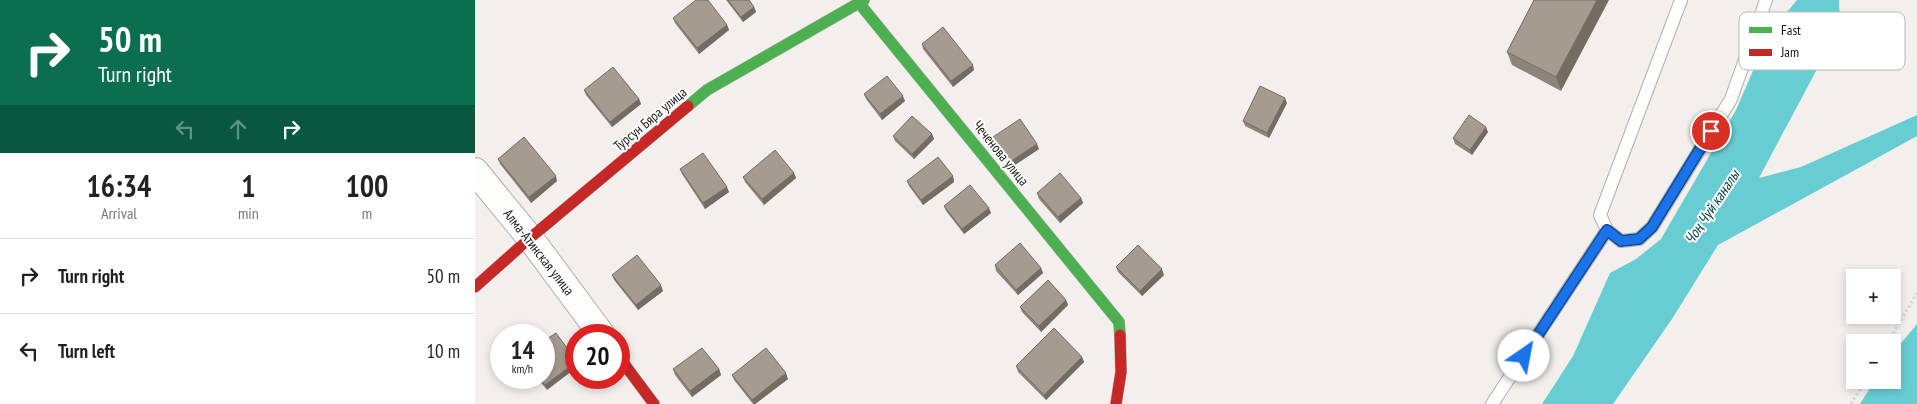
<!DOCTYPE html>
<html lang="en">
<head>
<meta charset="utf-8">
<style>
  :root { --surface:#fff; --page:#f2f2f2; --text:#222; --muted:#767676; --line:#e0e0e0 }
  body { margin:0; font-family:"PT Sans Narrow",sans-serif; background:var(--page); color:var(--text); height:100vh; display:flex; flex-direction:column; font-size:19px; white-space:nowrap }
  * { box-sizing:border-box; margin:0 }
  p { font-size:16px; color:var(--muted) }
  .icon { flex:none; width:28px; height:28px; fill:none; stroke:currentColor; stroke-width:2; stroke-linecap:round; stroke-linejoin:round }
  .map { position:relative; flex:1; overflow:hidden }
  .details { display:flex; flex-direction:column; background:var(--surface); width:475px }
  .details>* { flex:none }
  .top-card { background:#0b6e4f; color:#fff; overflow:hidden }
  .tools { position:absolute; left:1371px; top:269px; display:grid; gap:10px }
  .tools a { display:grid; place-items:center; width:55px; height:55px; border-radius:0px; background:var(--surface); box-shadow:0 2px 8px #0003; font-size:25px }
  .speed { position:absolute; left:15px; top:324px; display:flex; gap:10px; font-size:25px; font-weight:700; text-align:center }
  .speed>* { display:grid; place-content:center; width:65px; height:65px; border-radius:50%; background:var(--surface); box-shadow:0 2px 8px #0003; line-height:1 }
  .speed small { font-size:12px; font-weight:400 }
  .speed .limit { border:8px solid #d22; background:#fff; color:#111 }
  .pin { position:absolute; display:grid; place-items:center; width:42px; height:42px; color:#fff; margin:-21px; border:2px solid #fff; border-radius:50%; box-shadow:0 1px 5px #0007 }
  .me { position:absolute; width:55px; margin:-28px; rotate:33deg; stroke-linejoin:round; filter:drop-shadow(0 0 4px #0008) }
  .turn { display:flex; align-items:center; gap:18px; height:105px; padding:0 15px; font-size:22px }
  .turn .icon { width:65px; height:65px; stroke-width:2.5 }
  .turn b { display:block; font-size:35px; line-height:42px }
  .lanes { display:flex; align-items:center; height:48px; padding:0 15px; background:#0003; justify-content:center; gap:25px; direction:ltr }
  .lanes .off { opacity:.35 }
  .eta { display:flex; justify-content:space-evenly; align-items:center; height:85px; text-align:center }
  .eta b { font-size:30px; font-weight:800; line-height:35px }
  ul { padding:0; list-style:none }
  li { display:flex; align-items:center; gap:15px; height:75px; padding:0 15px; border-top:1px solid var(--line) }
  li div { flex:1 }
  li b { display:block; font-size:19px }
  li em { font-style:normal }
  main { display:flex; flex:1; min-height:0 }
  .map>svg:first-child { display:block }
</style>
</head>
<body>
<main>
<section class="details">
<div class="top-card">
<div class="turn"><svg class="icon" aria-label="right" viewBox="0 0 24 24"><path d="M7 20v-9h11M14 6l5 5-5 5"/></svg><div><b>50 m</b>Turn right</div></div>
<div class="lanes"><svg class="icon off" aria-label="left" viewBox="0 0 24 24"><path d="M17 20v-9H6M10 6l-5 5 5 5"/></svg><svg class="icon off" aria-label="ahead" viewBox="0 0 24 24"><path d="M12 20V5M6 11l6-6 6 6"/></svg><svg class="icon" aria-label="right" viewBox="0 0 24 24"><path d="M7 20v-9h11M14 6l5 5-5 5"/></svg></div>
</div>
<div class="eta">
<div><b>16:34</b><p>Arrival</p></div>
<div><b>1</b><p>min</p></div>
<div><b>100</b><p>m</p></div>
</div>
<ul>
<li><svg class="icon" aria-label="right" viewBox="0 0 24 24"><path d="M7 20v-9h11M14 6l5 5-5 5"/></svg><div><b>Turn right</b></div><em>50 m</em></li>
<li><svg class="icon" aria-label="left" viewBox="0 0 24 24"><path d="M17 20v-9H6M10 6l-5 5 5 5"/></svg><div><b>Turn left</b></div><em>10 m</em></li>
</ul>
</section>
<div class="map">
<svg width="1442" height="404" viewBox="0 0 1442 404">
  <rect width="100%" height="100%" fill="#f2efec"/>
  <path fill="#67cdd3" d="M1322,0H1364L1365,26L1284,178L1326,167L1442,115V136L1243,245L1197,319L1138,404H1067L1098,356L1135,273L1161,259L1186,239L1261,110L1294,34Z
    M1442,324V404H1385L1400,380H1418V353Z"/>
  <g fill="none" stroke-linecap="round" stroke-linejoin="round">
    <defs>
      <path id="lane" d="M1206,0L1125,215L1132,230L1146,241L1164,239L1177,227L1256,99L1291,0
        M1017,404L1132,230"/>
      <path id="street" d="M0,171L55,238L127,335"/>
      <path id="fast" d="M384,3L644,322L645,335
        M213,106L232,90L389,0"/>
      <path id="jam" d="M0,287L55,238L213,106
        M144,357L179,404
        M641,404L646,372L645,335"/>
    </defs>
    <use href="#lane" stroke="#b1aeac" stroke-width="14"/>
    <use href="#street" stroke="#b1aeac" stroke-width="28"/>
    <use href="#fast" stroke="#b1aeac" stroke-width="12"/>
    <use href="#jam" stroke="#b1aeac" stroke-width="12"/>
    <path stroke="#d9d8d7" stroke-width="3" stroke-dasharray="2.5 2.5" stroke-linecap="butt" d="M1413,342L1442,293
      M1376,404L1391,380"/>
    <use href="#lane" stroke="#fdfdfc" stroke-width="12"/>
    <use href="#street" stroke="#fdfdfc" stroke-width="26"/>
    <use href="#fast" stroke="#4caf50" stroke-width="11"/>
    <use href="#jam" stroke="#c62828" stroke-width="11"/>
  </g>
  <path fill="#8e857a" d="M251,0H274L279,7L281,12L268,22Z
    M1059,0L1086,91L1037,65L1032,52Z
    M198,18L252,25L254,30L224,54L200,23Z
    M447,44L499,70L478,87L448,49Z
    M109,90L164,99L166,104L137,127L111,95Z
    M389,94L430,101L407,120L391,99Z
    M812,103L794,138L770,126L768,121Z
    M1013,132L997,155L980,144L978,138Z
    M457,134L459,139L439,159L420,141L418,136Z
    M518,137L564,149L537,167L520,142Z
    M23,159L82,181L56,203L25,164Z
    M205,169L254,192L230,209L207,174Z
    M319,173L321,178L289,205L270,182L268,177Z
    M478,176L479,182L448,205L434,186L432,181Z
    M562,193L606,198L608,203L585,223L564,199Z
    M469,206L516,213L489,234L471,211Z
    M520,265L566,268L568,273L543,295L521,271Z
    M641,267L689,275L667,296L643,272Z
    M137,275L188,291L163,310L139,280Z
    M591,300L593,305L566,332L547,312L545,307Z
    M607,357L609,362L571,400L543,372L541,366Z
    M198,369H244L246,375L217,397L200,375Z
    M257,375L313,379L280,404H278L259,380Z
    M62,378H69L72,390Z"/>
  <path fill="#746c63" d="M1122,0H1134L1086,91L1081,77Z
    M279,7L281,12L268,22L266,17Z
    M252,25L254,30L224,54L222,48Z
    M498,65L499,70L478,87L476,81Z
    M428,96L430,101L407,120L405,114Z
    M810,98L812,103L794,138L792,133Z
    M164,99L166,104L137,127L135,122Z
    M1011,127L1013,132L997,155L995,150Z
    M457,134L459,139L439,159L437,154Z
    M562,144L564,149L537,167L535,162Z
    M319,173L321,178L289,205L287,199Z
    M81,176L82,181L56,203L54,197Z
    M478,176L479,182L448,205L446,200Z
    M252,187L254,192L230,209L228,203Z
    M606,198L608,203L585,223L583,217Z
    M514,208L516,213L489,234L487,229Z
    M566,268L568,273L543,295L541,290Z
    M687,269L689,275L667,296L665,291Z
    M186,285L188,291L163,310L161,305Z
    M591,300L593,305L566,332L564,326Z
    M607,357L609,362L571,400L569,395Z
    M101,362V368L72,390L70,385Z
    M244,369L246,375L217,397L215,391Z
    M311,373L313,379L280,404H279L277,400Z"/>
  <path fill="#a59b8e" stroke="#746c63" d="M221,0H233L252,25L222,48L198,18Z
    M253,0H274L279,7L266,17Z
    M1059,0H1122L1081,77L1032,52Z
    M468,27L498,65L476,81L447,44Z
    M138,67L164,99L135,122L109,90Z
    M412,76L428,96L405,114L389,94Z
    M785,86L810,98L792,133L768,121Z
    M994,115L1011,127L995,150L978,138Z
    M437,116L457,134L437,154L418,136Z
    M545,119L562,144L535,162L518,137Z
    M49,137L81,176L54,197L23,159Z
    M300,150L319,173L287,199L268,177Z
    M228,153L252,187L228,203L205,169Z
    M463,157L478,176L446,200L432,181Z
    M585,173L606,198L583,217L562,193Z
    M495,185L514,208L487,229L469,206Z
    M545,243L566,268L541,290L520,265Z
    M663,245L687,269L665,291L641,267Z
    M162,255L186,285L161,305L137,275Z
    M573,280L591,300L564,326L545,307Z
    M579,328L607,357L569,395L541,366Z
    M81,333L101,360V362L70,385L64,378H69V341Z
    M227,348L244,369L215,391L198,369Z
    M291,348L311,373L277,400L257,375Z"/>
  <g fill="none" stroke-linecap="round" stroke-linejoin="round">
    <defs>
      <path id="route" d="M1049,356L1132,230L1146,241L1164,239L1177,227L1236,131"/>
    </defs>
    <use href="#route" stroke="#114b97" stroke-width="12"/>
    <use href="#route" stroke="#1a73e8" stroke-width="9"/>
  </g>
  <g text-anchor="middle" stroke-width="4" stroke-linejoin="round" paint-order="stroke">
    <g font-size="14" fill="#171513" stroke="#fff">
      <text transform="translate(175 119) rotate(-40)" y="5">Турсун Бяра улица</text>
      <text transform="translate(526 153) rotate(51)" y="5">Чеченова улица</text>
      <text transform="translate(64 252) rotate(52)" y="5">Алма-Атинская улица</text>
    </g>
    <g font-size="15" font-style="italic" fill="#004145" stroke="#fff">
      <text transform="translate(1237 207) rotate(-56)" y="5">Чоң Чүй каналы</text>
    </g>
  </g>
  <rect x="1264" y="12" width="166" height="58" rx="8" fill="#fff" stroke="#b9b9b8" stroke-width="1"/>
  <rect x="1274" y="27" width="23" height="6" fill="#4caf50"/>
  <rect x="1274" y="49" width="23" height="7" fill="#c62828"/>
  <g font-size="14" fill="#171513">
    <text x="1306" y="35">Fast</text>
    <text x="1306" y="57">Jam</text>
  </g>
</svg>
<div class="tools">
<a>+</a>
<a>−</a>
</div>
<div class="speed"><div>14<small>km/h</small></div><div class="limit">20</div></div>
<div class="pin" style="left:1236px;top:131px;background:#d93025"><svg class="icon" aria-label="arrive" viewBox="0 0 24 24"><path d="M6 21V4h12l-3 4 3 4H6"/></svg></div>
<svg class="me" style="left:1049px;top:356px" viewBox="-20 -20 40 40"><circle r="19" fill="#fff"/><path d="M0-13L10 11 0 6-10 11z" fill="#1a73e8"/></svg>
</div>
</main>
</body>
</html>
